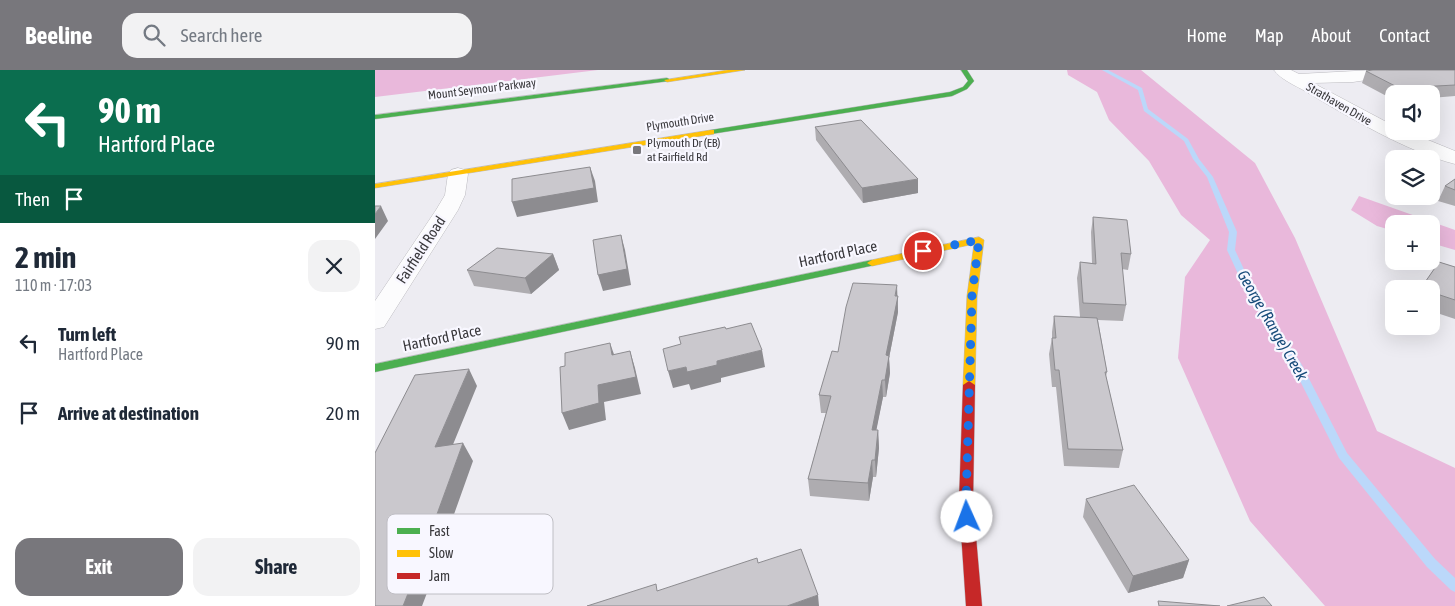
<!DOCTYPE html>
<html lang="en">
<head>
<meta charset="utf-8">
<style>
  :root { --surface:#fff; --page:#f2f2f3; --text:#1f2937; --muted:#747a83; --accent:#78777c }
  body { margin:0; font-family:"Asap Condensed",sans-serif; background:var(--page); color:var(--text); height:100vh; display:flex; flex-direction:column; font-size:19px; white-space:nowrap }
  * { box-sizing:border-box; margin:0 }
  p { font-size:16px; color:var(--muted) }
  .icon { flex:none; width:28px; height:28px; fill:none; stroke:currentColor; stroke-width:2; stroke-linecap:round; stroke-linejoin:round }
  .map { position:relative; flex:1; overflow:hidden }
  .panel { display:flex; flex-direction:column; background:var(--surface); width:375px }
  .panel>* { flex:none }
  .top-card { background:#0b6e4f; color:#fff; overflow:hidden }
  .tools { position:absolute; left:1010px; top:15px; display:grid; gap:10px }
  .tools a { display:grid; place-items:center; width:55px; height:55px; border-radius:10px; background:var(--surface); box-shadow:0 5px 20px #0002; font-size:25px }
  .pin { position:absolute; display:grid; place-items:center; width:42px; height:42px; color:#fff; margin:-21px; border:2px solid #fff; border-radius:50%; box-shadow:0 1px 5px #0007 }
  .me { position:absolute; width:55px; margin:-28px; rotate:358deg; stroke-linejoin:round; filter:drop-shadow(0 0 4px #0008) }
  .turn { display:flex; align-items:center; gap:18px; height:105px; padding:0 15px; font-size:22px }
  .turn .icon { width:65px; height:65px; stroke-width:2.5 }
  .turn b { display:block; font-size:35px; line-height:42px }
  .then { display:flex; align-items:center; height:48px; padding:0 15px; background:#0003; gap:10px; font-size:19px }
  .round { display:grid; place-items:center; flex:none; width:52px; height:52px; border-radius:15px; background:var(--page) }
  .overview { display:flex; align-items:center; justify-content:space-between; height:85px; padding:0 15px }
  h1 { font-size:30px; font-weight:700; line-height:38px }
  .cta { display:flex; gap:10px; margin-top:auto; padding:10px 15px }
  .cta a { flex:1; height:58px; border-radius:15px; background:var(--accent); color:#fff; font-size:20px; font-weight:700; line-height:58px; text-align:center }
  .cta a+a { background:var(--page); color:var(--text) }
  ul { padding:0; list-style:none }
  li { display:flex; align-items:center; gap:15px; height:70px; padding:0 15px }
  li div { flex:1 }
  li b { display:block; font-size:19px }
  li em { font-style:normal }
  header { display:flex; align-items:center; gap:30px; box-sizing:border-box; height:70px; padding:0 25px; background:var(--accent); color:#fff }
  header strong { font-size:24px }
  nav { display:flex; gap:28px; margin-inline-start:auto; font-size:18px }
  .search { width:350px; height:45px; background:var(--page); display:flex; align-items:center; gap:12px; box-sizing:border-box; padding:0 18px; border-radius:15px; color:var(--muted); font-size:19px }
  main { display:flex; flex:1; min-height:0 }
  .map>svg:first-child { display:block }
</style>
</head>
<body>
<header>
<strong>Beeline</strong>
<div class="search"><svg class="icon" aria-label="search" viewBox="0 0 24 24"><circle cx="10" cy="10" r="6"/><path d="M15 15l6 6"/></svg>Search here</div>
<nav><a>Home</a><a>Map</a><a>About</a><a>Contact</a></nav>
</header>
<main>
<section class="panel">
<div class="top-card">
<div class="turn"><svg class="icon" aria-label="left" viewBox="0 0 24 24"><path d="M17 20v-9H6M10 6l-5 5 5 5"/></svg><div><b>90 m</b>Hartford Place</div></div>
<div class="then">Then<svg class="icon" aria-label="arrive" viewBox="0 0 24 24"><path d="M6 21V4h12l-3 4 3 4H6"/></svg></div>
</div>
<div class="overview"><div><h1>2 min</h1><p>110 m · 17:03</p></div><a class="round"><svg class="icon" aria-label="close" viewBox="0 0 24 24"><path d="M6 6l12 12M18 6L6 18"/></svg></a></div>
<ul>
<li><svg class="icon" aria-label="left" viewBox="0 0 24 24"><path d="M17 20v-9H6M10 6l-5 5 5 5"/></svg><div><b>Turn left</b><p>Hartford Place</p></div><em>90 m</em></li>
<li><svg class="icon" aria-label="arrive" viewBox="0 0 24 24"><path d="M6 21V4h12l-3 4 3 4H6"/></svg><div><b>Arrive at destination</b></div><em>20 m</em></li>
</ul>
<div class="cta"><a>Exit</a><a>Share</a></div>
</section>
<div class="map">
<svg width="1080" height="536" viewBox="0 0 1080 536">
  <rect width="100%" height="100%" fill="#edecf2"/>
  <path fill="#e9b8db" d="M0,0H223L0,27Z
    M692,0H766L880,93L920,168L1002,361L1080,398V536H950L875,451L803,288L810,207L835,170L806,145L774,91L734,50L722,22L693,5Z
    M984,126L1080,160V180L1056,173V154H1019V161L1002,156L976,140Z"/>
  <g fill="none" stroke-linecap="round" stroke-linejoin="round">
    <path fill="#bbd8fa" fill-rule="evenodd" d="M727,0H733L767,18L773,39L813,69L824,89L838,107L862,162L860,180L879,221L927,295L972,383L1060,489L1080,508V522L1076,520L1052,497L964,388L917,295L871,221L852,180L854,162L832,107L818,89L809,71L769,41L763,20Z"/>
    <defs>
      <path id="street" d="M899,0H916L924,4L998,0H1041L1039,3L1034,4L978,12L938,13L1019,56V61H1031L1080,81V94C1033,82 973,47 930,21C921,16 905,9 899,0Z
        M83,98L90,100L93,104L90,125L83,140L9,257L0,259V231L61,140L70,125L73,104L76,100Z"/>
      <path id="fast" d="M586,0H592L599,11L592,19L577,26L336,64L332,62L336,60L575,22L588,17L593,11Z
        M292,8L294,9V11L0,49V45Z
        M497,190L502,193L500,195L0,302V294Z"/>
      <path id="slow" d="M353,0H370L292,12L289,10Z
        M336,60H339V64L0,118V114Z
        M604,167L609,170L602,226L600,315L594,319L588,315L592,226L599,174L497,196L492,193L497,190Z"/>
      <path id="jam" d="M594,311L600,315L598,432L607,536H591L584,432L588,315Z"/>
    </defs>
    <use href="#street" stroke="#bcbbc0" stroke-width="1"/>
    <use href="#fast" stroke="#bcbbc0" stroke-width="1"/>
    <use href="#slow" stroke="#bcbbc0" stroke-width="1"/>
    <use href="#jam" stroke="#bcbbc0" stroke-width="1"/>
    <use href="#street" fill="#fcfcfd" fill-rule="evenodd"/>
    <use href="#fast" fill="#4caf50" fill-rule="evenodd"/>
    <use href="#slow" fill="#ffc107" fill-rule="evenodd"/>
    <use href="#jam" fill="#c62828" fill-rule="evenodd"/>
  </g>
  <path fill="#aeacb0" d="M1080,0V26L1056,28V24H1019V30L987,13L991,1Z
    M440,57L543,123L488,133L441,70Z
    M1080,109V136L1063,131L1070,116Z
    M718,147L756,184L753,200L747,199L751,235L748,251L723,250L732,302L731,306L748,380L744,398L689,396L681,317H677L674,284L677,268V262L679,246L705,247L702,208L705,192L717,193L716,162Z
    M178,184L184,200L156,224L99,216L92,200Z
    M1064,192L1080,197V249L1056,241V219H1046Z
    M523,226V242L514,288L515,303L511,327H508L501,360H503L504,378L501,407H498L494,431L435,426L433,409L451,343H446L444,325L463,282Z
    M711,429L814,490L808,508L753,523L708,447Z"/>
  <path fill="#8d8c90" d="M215,97L220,111L223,132L142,147L137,132Z
    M543,109V123L488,133L487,118Z
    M6,136L13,151L0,169V144Z
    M246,165L250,180L256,215L228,221L223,205Z
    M178,184L184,200L156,224L150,208Z
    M522,215L523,242L514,288L515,303L511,327L510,310L511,285Z
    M235,273L241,290L237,285Z
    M387,280L390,297L346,308V312L316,320L314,314L298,318L293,301L311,297L342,291Z
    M255,281L260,298L266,324L229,332L231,350L194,360L187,343L223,315Z
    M94,299L102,316L70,394L60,377Z
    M507,310L508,327L498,377L497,360Z
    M503,360L504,378L501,407L500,390Z
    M88,373L98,391L62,492L63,494L47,536H28Z
    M497,390L498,407L494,431L493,413Z
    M814,490L808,508L753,523L758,506Z
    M443,525L444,536H412Z"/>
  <path fill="#cac8cd" stroke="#8d8c90" d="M998,0H1080V15L1024,18L991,1Z
    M486,50L543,109L487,118L440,57Z
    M215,97L219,118L137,132V109Z
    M1080,109V120L1070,116Z
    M0,136H6L0,144Z
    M718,147L752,150L756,184L746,183L751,235L708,233L705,192L721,194Z
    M246,165L252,199L223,205L218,170Z
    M122,178L178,184L150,208L92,200Z
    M1064,192L1080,197V230L1056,222V219L1046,218Z
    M478,213L522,215L520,226H523L511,285L514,286L510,310H507L497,360H503L500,390H497L493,413L433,409L456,326L444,325L457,281L463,282L471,237Z
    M679,246L722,248L732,302H730L748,380L693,379L684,300H680L677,268H681Z
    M376,253L387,280L342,291V295L312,302L311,297L293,301L288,279L306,274L304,267L350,257L351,259Z
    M235,273L237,285L255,281L261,307L223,315L224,333L187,343L185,297L190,296V283Z
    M94,299L60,377L88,373L50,477L52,476L28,536H0V383L40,305Z
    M759,415L814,490L758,506L711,429Z
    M426,479L443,525L412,536H212L281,514L282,521L382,488L383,493Z
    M889,527L897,536H852Z
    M783,531L845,536H784Z"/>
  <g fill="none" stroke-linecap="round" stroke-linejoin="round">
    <path stroke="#1a73e8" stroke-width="9" stroke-dasharray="0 16.2" d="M548,181L604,170L597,226L591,432L592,447"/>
  </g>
  <rect fill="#78777c" stroke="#f8f7ff" stroke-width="2" x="257" y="75" width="10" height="10" rx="2.5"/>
  <g text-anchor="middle" stroke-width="4.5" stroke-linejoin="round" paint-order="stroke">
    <g font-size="12" fill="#39383c" stroke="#f8f7ff">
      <text transform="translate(107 19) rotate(-7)" y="4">Mount Seymour Parkway</text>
      <text transform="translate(964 34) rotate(30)" y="4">Strathaven Drive</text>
      <text transform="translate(305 52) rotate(-9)" y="4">Plymouth Drive</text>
    </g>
    <g font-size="12" fill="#39383c" stroke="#f8f7ff" text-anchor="start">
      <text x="272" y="77">Plymouth Dr (EB)<tspan x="272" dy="14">at Fairfield Rd</tspan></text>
    </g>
    <g font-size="15" fill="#39383c" stroke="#f8f7ff">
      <text transform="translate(46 180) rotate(-57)" y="5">Fairfield Road</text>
      <text transform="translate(463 184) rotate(-12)" y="5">Hartford Place</text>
      <text transform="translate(67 268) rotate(-12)" y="5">Hartford Place</text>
    </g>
    <g font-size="16" font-style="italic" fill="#174b7a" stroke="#f8f7ff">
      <text transform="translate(898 255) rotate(60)" y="6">George (Range) Creek</text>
    </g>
  </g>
  <rect x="12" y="444" width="166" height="80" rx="8" fill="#f8f7ff" stroke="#bfbec4" stroke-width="1"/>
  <rect x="22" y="458" width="23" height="6" fill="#4caf50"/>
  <rect x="22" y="480" width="23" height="7" fill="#ffc107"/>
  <rect x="22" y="503" width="23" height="6" fill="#c62828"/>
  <g font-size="14" fill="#39383c">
    <text x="54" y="466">Fast</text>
    <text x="54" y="488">Slow</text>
    <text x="54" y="511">Jam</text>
  </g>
</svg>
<div class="tools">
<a><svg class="icon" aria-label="sound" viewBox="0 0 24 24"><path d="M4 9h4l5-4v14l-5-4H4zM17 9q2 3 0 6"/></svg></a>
<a><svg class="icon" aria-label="layers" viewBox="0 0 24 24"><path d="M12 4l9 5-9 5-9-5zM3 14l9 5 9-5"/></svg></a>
<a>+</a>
<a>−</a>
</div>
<div class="pin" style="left:548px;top:181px;background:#d93025"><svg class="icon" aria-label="arrive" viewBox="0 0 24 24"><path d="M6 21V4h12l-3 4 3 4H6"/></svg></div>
<svg class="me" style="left:592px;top:447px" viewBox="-20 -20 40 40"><circle r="19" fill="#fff"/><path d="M0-13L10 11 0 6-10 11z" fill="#1a73e8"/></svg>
</div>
</main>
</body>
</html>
